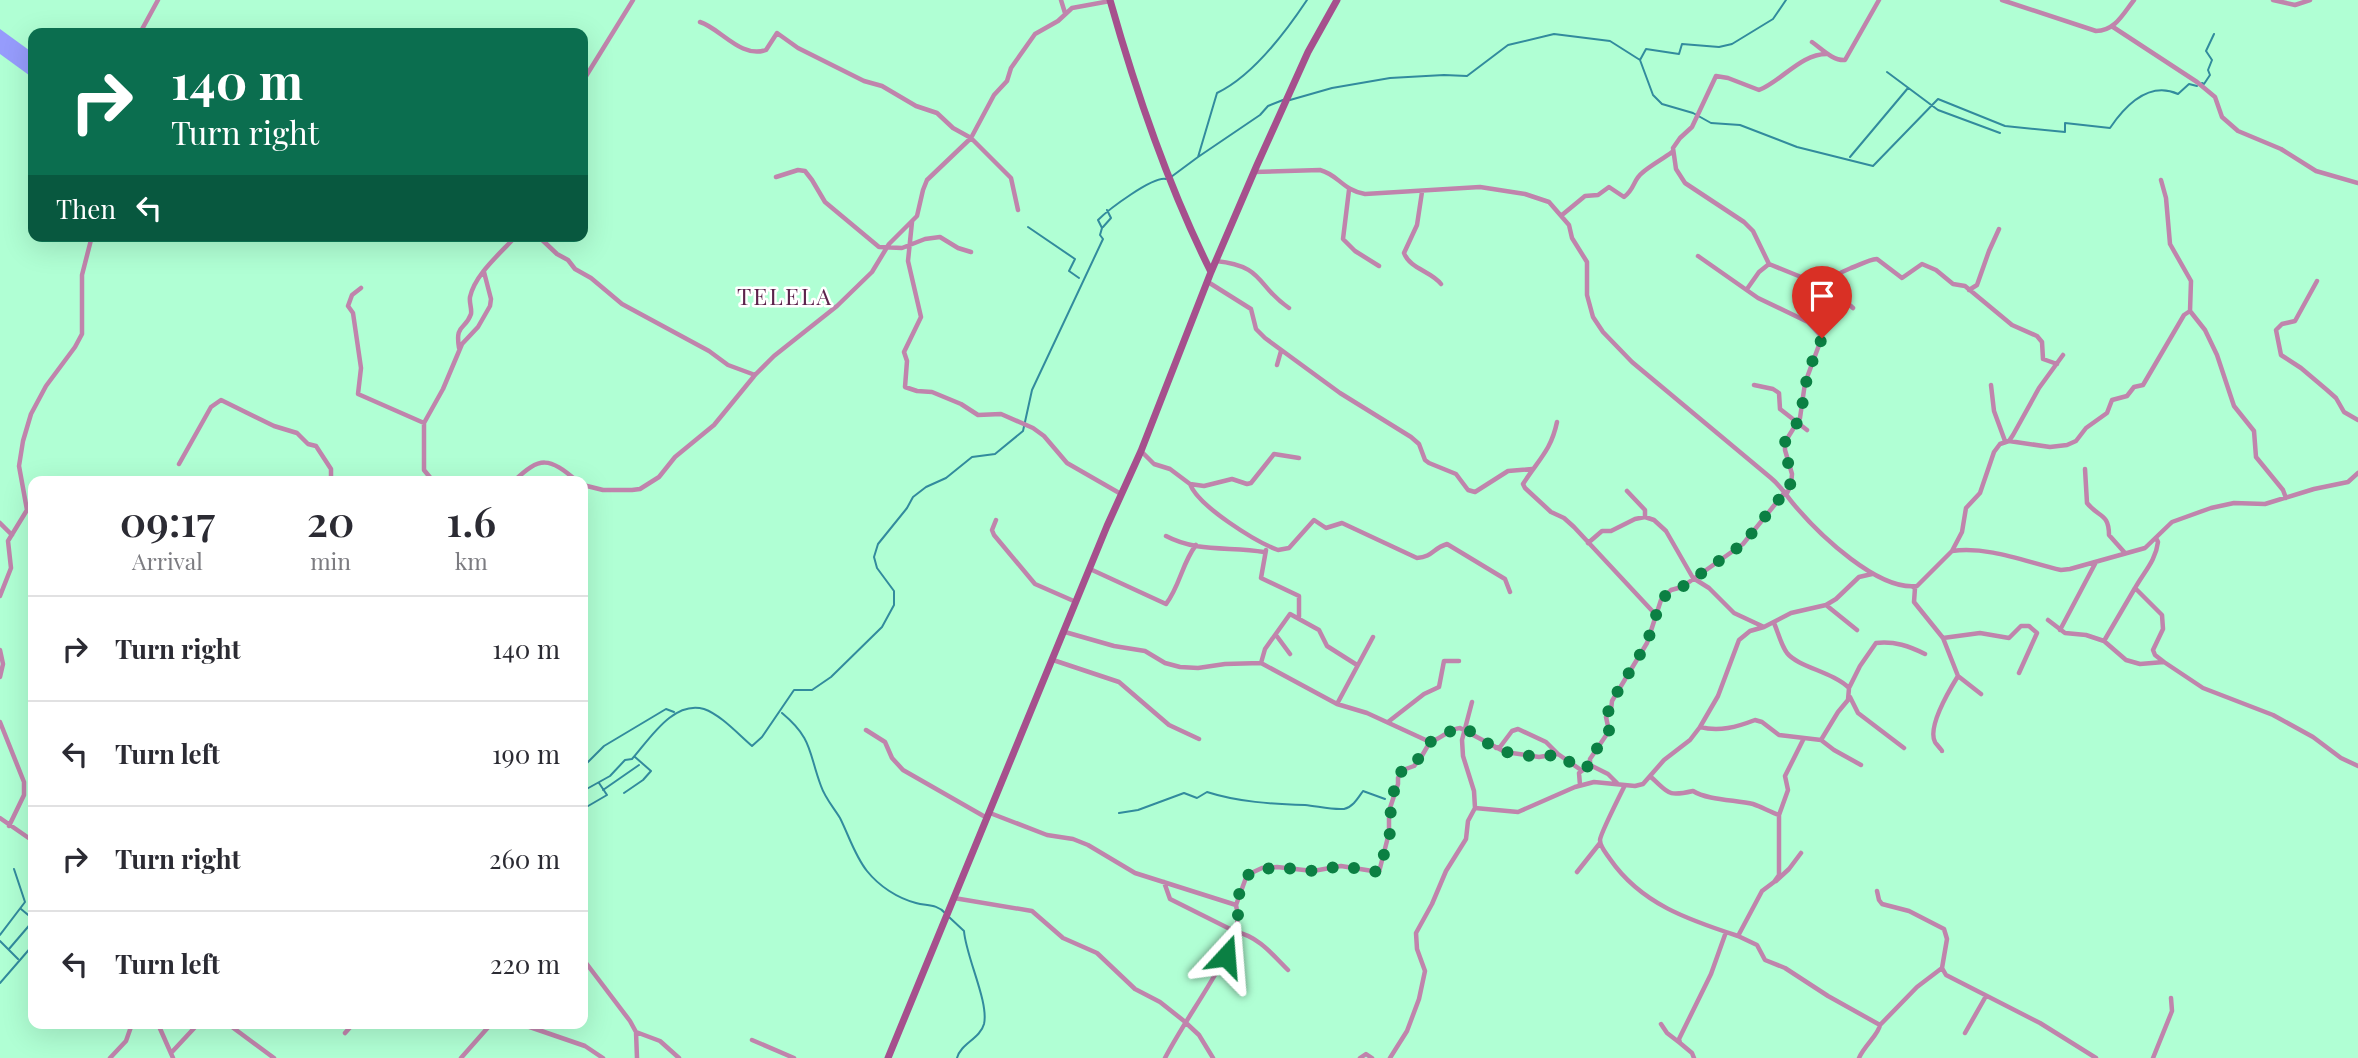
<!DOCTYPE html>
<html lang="en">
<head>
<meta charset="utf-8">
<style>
  :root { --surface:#fff; --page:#f2f2f3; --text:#2b2b33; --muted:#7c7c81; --line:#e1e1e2 }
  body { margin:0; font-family:"Playfair Display",serif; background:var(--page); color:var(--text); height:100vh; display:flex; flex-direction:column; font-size:26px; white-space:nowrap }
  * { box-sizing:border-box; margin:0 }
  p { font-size:23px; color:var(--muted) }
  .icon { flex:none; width:38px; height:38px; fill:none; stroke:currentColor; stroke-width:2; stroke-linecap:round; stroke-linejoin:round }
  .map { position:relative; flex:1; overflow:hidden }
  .details { position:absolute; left:28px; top:476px; width:560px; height:553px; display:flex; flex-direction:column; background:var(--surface); border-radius:14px; box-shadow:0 7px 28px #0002 }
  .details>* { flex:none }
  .hud { position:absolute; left:28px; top:28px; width:560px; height:214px; border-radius:14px; box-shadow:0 7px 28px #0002; background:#0b6e4f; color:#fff; overflow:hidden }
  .pin { position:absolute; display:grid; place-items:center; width:60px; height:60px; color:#fff; margin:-72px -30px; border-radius:50% 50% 50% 0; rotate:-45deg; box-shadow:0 0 7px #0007 }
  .pin .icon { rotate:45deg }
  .me { position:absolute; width:77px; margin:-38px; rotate:19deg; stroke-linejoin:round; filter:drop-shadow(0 0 5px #0008) }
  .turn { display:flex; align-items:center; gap:24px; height:147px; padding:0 28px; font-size:32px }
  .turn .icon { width:91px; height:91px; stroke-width:2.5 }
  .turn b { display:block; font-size:49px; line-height:60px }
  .then { display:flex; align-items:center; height:66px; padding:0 28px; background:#0003; gap:14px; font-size:26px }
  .eta { display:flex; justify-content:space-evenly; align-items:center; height:119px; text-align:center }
  .eta b { font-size:42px; font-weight:600; line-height:49px }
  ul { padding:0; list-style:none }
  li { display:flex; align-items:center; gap:21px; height:105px; padding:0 28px; border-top:2px solid var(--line) }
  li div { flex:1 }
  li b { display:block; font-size:26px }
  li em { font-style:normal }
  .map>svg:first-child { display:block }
</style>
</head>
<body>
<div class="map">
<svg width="2358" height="1058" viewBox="0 0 2358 1058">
  <rect width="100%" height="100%" fill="#b0ffd4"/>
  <path fill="#969cfc" d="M0,29L33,53V78L0,54Z"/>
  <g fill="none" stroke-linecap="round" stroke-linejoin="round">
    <path stroke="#328b9d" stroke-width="2" d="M1640,60L1653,95L1662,104L1693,113L1711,123L1740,125L1797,147L1873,166L1938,99L2005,126L2065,132V123L2110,128C2125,106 2149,81 2178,94L2189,84L2197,86
      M1887,72L1938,110L2000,133
      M2202,83L2204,84L2210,75L2208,70L2212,60L2206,51L2214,34
      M1290,100L1332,88L1390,78L1444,75L1467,76L1508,45L1554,34L1610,41L1640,60L1646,49L1679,54L1682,44L1719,47L1732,44L1773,19L1786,0
      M1198,157L1260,115L1268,106L1283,100
      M1850,157L1908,88
      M1171,177L1198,157L1217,93C1253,76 1285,33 1307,0
      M1028,227L1075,259L1069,271L1079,278
      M1103,227L1111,218L1107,210
      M782,713C813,739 808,751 821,786C825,798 834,808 840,818C849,836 855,856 867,871C879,886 897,898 916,903C927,906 937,904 945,913
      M583,767L604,746L666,709L674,712
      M603,790L639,765
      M583,791L610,776L625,760L632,759C649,740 673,700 704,709C721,715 738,734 752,746L762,737L794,690H812L831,677L882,627L894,605V591L877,568L874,557L878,544L907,508L913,497L926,487L946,478L972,457L995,454L1023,431L1032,390L1103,239L1100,235L1102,228L1098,220C1109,209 1153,176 1166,179
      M624,793L643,780L651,771L635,757
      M583,809L607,795L599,783
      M1119,813L1138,810L1184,793L1197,798L1207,792C1238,802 1272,804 1305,805C1317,806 1331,810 1344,809C1353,807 1358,798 1363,791L1385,799
      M21,909L33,919
      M949,917L964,931C966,957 989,1002 984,1024C980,1039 961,1043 957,1058
      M0,935L25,902L14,869
      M0,941L18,959
      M9,949L33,921
      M0,983L33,945"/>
    <path stroke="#c084ac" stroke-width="4.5" d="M1061,0L1065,13
      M2002,0L2096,31C2115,31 2123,14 2134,0
      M2273,0L2295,5L2310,0
      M700,22C720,28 741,59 766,50L777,33L798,48L864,81L882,86L916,106L937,113L953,128L971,138L1011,178L1018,210
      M2113,27L2197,82L2215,97L2222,117L2238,131L2281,149L2316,171L2358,183
      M140,33L158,0
      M1812,42C1822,49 1833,61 1845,60L1879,0
      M1828,54C1801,53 1782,81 1759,90L1728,78L1716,76L1692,127L1680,138L1673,148L1676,169L1685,183L1744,222L1753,231L1769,264L1833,290L1853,308
      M583,81L633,0
      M1254,172L1320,170C1339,175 1342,190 1365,194L1480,187L1525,194L1549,202L1569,225L1572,238L1587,262V295L1593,317L1603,332L1632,362L1771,478C1782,487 1787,497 1796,507C1820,535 1878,591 1917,586L1952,551C1989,546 2026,562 2061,570L2070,569L2145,548L2172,522L2211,508L2234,503L2265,504L2314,489L2348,482L2358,473
      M776,177L798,170L805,171L812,180L825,202L879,247L902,248L925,239L940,237L958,248L971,252
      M2161,180L2166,198L2170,244L2191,281L2190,311L2205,330L2217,355L2234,406L2254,431L2256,457L2283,490L2286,498
      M1349,190L1343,239L1355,251L1379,266
      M1422,192L1417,225L1404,253C1410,269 1431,271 1441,284
      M1562,215L1585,196L1598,195L1609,187L1624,197C1635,189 1633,180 1642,173C1651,165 1663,159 1672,152
      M912,222L908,261L921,317L904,352L907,361L905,387L917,391L932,392L961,404L978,415L1001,414L1033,428L1044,436L1067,463L1121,494
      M538,236L557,254L568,260L575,269L591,278L622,304L709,351L728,365L755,375
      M1698,256L1758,298L1808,322L1822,337L1805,383L1800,418L1785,442V450L1792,474L1791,485L1787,493
      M1216,261C1265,266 1256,286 1289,308
      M2317,281L2295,321L2282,324L2276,330L2281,355L2301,368L2327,390L2336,398L2344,412L2358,420
      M1208,282L1251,309L1256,329L1265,338L1340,393L1411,437L1419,444L1425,460L1429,463L1456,474L1468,490L1475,492L1508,471L1532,469
      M361,288L352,295L348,306L353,313L361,368L358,394L424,423
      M1747,289L1759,272L1769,264
      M1969,290L1977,285L1989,251L1999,229
      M1804,320C1809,295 1828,277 1851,268C1860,265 1867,260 1877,259L1902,278L1922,264L1936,270L1953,284L1965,286L2012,325L2037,336L2042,342L2043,359L2057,364
      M459,348C455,323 465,331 471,314C472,308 469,303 470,297C475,274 501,253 516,236
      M1277,365L1281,351
      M1754,385L1773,389L1779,393L1780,409L1807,430
      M1991,385L1994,411L2005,441
      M1557,422C1551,451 1538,460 1523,484L1525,488L1551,512L1564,518L1574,527L1656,615
      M2009,441L2050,447L2067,445L2076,441L2086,428L2107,413L2112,400L2127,396L2134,387L2143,385L2184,315L2190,311
      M1141,451L1154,464L1170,469L1190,484L1204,486L1232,479L1247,484L1251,483L1274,454L1299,458
      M179,464L211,407L221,400L274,426L297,433L308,444L316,446L331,469V481
      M2085,469L2087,503C2099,518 2109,513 2109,535L2125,553
      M433,481L424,470V423L443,389L462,344L478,327L490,306L491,299L484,272
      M514,481C540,456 549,457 577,481
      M1190,484C1198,506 1256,542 1278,550L1289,548L1314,520L1326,528L1342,523L1417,558C1433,557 1433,548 1447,544L1505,579L1510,592
      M583,485L603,490H632L640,489L659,477L675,457L714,425L755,375L774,356L837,306L872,272L889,244L917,216L923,190L927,180L971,138L994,95L1007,81L1011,68L1035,34L1058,21L1072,8L1110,1
      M1627,491L1645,510V517
      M996,520L992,530L994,535L1035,584L1076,602
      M0,523L12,535
      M1166,536C1198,553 1231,546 1264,552
      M2156,538L2158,542C2156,560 2144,572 2135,588L2162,615L2163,629L2153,650L2155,655L2164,662
      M1588,543L1602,531H1611L1635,519L1645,517L1654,520L1666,531L1693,578L1709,588L1734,613L1764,627L1791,613L1826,605L1836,599L1859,577L1872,574
      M1266,550L1261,578L1299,596V617
      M1952,551L1962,532L1966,508L1980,493L1994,452L2000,444L2009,441L2013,435L2039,388L2063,355
      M1090,569L1166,604C1180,586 1182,563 1196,545
      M1913,587L1915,588L1914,602L1943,638L1958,676L1981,694
      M0,596L11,568L8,541L27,510L19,466L23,441L31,414L46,386L75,347L82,334V275L92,236
      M1826,605L1857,630
      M2048,620L2065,633L2086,635L2104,641L2135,588
      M1774,623C1778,632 1781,645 1787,653C1798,667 1833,672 1849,688L1848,700L1838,712L1821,740
      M2060,630L2096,562
      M1065,632L1114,646L1145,651L1165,663L1180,667L1198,668L1225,664L1261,663L1337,704L1367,713L1430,742C1441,739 1449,729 1460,728L1505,752L1539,757L1558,754L1581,770
      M1276,635L1290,654
      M1943,638L1980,633L2009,638L2021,626H2029L2037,633L2019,673
      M2104,641L2126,660L2140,664L2164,662L2203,688L2273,715L2313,737L2341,758L2358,766
      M0,650L3,664L0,677
      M1053,660L1119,682L1169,725L1199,739
      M1261,663L1265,649L1290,614L1319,630L1327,646L1357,665
      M1849,688L1860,666L1876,643C1895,641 1909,646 1925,654
      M1850,697L1858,713L1904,748
      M1337,704L1373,637
      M0,722L24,782V795L9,826
      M1388,722L1424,694L1439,687L1444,661H1459
      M1700,727L1718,696L1739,640L1750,631L1764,627
      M866,730L885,742L892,758L903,770L987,818
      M1496,748L1500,747L1512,731L1518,729L1546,742L1558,754
      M1942,751C1942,750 1935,743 1935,742C1927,727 1950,689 1958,676
      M1590,765V759L1609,731L1606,717L1611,710L1612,701L1647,643L1661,600L1671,590L1682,587L1743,544L1785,492
      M1651,777C1669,793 1667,797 1693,791C1707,800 1736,800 1753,804C1762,807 1770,812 1779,815
      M1580,785L1579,773L1590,765L1608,774L1617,783
      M1625,785C1621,793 1600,835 1600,840C1600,847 1606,853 1610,859C1641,904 1689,920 1738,936L1762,891L1774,882L1779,875V815L1788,790L1785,776L1804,738
      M1475,808L1518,812L1575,787L1594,782L1635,786L1643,784L1664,760L1690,740L1700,727C1719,732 1737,727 1755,720L1762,722L1779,735L1821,740L1834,750L1861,765
      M990,813L1047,835L1073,839L1088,845L1135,873L1236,905
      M0,818L33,841
      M1577,872L1600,843
      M1776,881L1789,869L1801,853
      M1164,882L1170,899L1236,932C1219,976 1187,1016 1165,1058
      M1877,891L1879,900L1882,904L1909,911L1944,929L1947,939L1942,968L1946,975L2040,1023L2096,1058
      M954,898L1032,911L1063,938L1097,953L1135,989L1160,1002L1184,1021L1199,1035L1213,1058
      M1738,936L1757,945L1765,960L1785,968L1828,996L1880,1025L1917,987L1942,968
      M583,959L630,1021L636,1032L637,1058
      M1288,970C1273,955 1258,936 1236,932L1238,916L1236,905L1247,875L1262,868L1277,867L1313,871L1341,866L1379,872L1389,833V811L1398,784V778L1403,770L1414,766L1420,759L1430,742
      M158,1024L173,1058
      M228,1024L274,1058
      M521,1024L585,1046L603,1058
      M1661,1024L1667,1033L1680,1043
      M636,1032L660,1041L679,1058
      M345,1033L353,1024
      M1965,1033L1986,996
      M752,1040L794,1058
      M171,1053L198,1024
      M110,1058L126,1041L132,1024
      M461,1058L491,1024
      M1360,1058L1366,1054L1372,1058
      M1390,1058L1407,1031L1419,999L1425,971L1417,949L1416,933L1432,904L1446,871L1466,839L1468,821L1475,808L1474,791L1463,756L1462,740L1472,702
      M1694,1058L1692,1053L1680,1043L1679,1039L1711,974L1726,932
      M1859,1058C1864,1046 1879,1034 1880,1025
      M2153,1058L2172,1011L2171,998"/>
    <path stroke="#a6508d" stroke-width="7" d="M1110,0C1136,92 1168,186 1211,272
      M888,1058L1107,526L1141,451L1211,272L1257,165L1308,52L1337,0"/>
  </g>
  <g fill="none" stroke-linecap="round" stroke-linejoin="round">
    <path stroke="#0b8043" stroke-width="12" stroke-dasharray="0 21.6" d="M1226,956L1236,932L1238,915L1236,905L1241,888L1247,876L1253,871L1277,867L1313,871L1341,866L1379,872L1390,833L1391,802L1399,773L1414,765L1430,742C1440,740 1454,727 1459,728C1472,729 1483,741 1493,747C1508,755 1543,759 1558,754L1581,770L1590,765V759L1610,729L1605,721L1612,701L1647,643L1661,600L1671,590L1682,587L1743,544L1785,492L1787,493C1797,474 1784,462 1785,442L1800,418L1808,372L1822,338"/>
  </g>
  <g text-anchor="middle" stroke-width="5" stroke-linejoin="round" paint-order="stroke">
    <g font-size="23" letter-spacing="2" fill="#5c234c" stroke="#fff">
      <text x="785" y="305">TELELA</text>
    </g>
  </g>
</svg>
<div class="pin" style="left:1822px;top:338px;background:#d93025"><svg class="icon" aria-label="arrive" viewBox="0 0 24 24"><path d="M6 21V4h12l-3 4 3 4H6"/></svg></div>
<svg class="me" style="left:1226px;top:956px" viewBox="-20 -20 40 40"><path d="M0-17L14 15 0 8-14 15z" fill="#0b8043" stroke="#fff" stroke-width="4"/></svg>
<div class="hud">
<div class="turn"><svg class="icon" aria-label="right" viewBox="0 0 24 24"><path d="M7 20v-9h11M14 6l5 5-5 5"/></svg><div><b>140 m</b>Turn right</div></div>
<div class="then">Then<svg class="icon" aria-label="left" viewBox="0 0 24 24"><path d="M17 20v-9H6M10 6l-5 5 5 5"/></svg></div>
</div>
<section class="details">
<div class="eta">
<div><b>09:17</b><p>Arrival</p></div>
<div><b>20</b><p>min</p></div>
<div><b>1.6</b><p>km</p></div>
</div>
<ul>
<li><svg class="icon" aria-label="right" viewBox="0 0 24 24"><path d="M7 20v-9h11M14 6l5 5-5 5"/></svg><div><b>Turn right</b></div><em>140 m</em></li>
<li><svg class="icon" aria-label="left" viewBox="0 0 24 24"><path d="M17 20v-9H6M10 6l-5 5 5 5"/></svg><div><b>Turn left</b></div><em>190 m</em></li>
<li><svg class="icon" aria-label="right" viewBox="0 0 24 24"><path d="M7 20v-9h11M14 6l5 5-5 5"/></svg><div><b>Turn right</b></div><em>260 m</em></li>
<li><svg class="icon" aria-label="left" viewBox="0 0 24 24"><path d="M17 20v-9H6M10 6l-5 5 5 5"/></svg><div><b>Turn left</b></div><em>220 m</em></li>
</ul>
</section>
</div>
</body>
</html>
